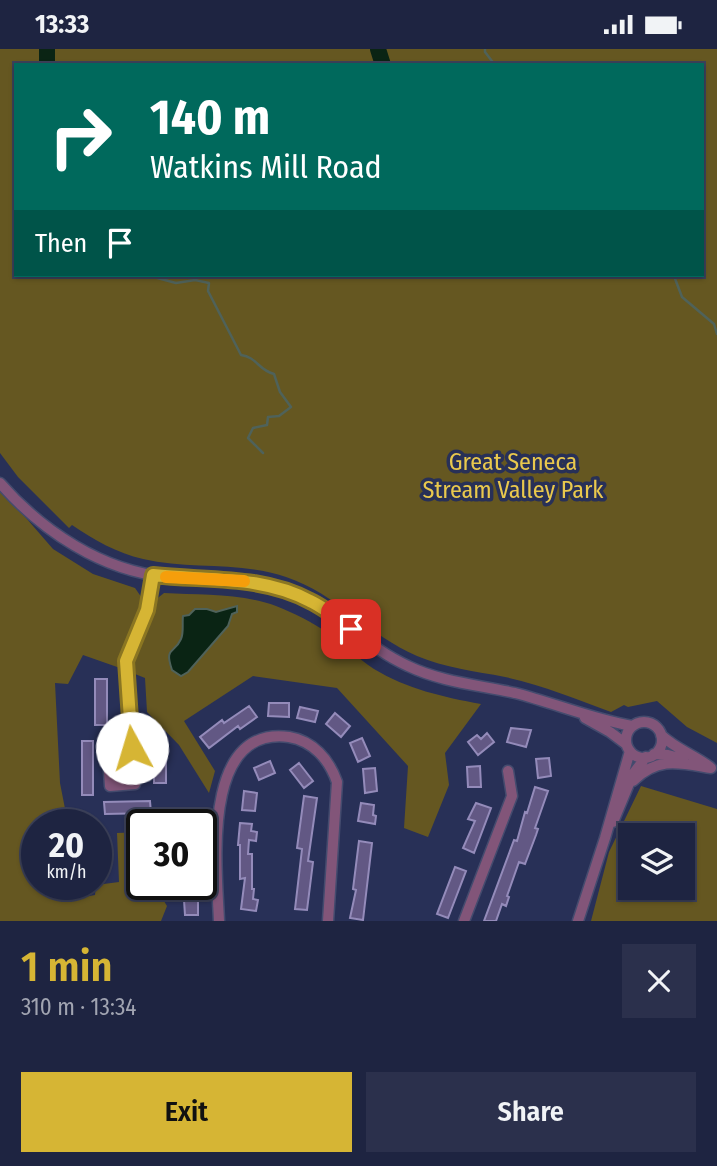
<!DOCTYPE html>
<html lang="en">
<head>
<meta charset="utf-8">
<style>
  :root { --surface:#1e2441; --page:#2b304c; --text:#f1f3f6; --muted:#a1a4b1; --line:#3c415a; --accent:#d6b534 }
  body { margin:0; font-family:"Fira Sans Condensed",sans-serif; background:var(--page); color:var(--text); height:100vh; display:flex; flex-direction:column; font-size:26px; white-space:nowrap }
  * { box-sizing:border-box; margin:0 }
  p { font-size:23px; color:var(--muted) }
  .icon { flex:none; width:38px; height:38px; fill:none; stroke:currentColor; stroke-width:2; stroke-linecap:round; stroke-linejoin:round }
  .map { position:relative; height:872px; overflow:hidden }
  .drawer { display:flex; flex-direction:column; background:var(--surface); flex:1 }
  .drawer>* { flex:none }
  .banner { position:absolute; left:14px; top:14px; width:690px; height:214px; border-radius:0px; box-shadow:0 2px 5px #0004,0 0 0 2px var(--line); background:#00695c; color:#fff; overflow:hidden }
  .buttons { position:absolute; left:618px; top:774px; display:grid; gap:14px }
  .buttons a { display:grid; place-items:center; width:77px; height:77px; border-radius:0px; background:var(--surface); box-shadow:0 2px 5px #0004,0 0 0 2px var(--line); font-size:35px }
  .speed { position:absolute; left:21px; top:760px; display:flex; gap:14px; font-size:35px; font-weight:700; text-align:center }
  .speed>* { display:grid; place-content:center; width:91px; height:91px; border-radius:50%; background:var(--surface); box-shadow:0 2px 5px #0004,0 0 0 2px var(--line); line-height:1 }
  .speed small { font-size:18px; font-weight:400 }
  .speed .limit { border:4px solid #111; border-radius:10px; background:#fff; color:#111 }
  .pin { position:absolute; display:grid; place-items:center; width:60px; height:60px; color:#fff; margin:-30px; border-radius:14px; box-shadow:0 4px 10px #0006 }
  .me { position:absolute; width:77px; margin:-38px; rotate:354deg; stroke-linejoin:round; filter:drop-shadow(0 0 5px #0008) }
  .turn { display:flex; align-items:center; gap:24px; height:147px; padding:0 21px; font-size:32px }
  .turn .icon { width:91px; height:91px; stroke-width:2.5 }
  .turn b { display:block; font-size:49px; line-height:60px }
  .then { display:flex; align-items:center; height:66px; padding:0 21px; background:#0003; gap:14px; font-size:26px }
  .round { display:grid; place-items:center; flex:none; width:74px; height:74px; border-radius:0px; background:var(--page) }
  .headline { display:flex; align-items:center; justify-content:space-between; height:119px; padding:0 21px }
  h1 { font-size:42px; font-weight:600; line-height:52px; color:var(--accent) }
  .action { display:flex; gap:14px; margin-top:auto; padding:14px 21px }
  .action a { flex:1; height:80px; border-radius:0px; background:var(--accent); color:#111; font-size:28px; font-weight:600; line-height:80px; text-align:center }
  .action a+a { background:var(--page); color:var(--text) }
  .status { display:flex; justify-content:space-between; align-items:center; height:49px; padding:0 35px; background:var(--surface); direction:ltr }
  .status svg { height:19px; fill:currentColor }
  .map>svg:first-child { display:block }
</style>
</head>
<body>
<div class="status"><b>13:33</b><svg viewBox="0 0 49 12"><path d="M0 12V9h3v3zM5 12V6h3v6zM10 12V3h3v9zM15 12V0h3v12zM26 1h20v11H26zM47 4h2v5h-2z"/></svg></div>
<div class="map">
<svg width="717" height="872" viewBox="0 0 717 872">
  <rect width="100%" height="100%" fill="#283057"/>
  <path fill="#655721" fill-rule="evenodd" d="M0,0H717V694L687,678L657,652L628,658L624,656L611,663C576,650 542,636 505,628C475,622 445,619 417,607C368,586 337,545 286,528C240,512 190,521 143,510C117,504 94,491 72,476L69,479L18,428L0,404ZM16,16H702V226H16Z
    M0,439L53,500L93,525L135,539L144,552C137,575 124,595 120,619L83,606L68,635L55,634L60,734L68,775H37V835H81L84,848L95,846L96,836L119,833L117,784L142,783V835H155L156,839L167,857L161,872H0Z
    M164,544C200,546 241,544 276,557C294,564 312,573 328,584C344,595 357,609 374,620C407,640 443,648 481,655L445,704L449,736L428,788L404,779L408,717L337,639L253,627L184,672L215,722L209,744L179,696L147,663L145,629L130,623L134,599L146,577L154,552Z
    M641,737L717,760V872H591L609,803ZM630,786H682V838H630Z"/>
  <path fill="#0a2414" stroke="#4f625a" stroke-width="2" d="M237,557V563L232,565L228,577L188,623L181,627L172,621C164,597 174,606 181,590C184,584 182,574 183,567L189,566L195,560H207L216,563Z"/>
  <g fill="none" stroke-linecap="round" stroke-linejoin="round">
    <path stroke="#4f625a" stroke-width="2.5" d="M485,0V3L495,16
      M146,226L176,234L195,231L209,234L208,242L241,306C257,308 258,321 274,325L280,343L291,358L279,367L268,368L267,376L253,379L248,389L263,404
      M665,226L674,227L682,248L714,275L717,285"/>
    <path stroke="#0a2414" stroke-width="16" d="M378,0L383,16
      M47,16V0"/>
  </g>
  <path fill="#625884" stroke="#948bba" stroke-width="2" d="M95,630H107V676H95Z
    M269,654H289V668L268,667Z
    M249,657L257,668L240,680L238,677L209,699L200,688L222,671L224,674Z
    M300,658L318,662L315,673L297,669Z
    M335,664L350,677L341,688L326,675Z
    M511,679L531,681L526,698L507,693Z
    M487,684L494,693L478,706L468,693L477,686L481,690Z
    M362,689L370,707L358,713L350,694Z
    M82,692H93V746H82Z
    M154,703H166V734H154Z
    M549,709L551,727L538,729L536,710Z
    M270,712L275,724L259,731L254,719Z
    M299,714L313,732L304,739L290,721Z
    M480,717L481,738H468L467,718Z
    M375,719L377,742L365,744L363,720Z
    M535,738L548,742L535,779L538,780L536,786L525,815L519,813L507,847L509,848L506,857L502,855L496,872H484L514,791L517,792L525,763L527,764Z
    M244,742L257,744L255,762L242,761Z
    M304,747L317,749L308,812L313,813L307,861L295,860L302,800L297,799Z
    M150,752L151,764L105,765L104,753Z
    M361,754L374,756L373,766L376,767L375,775L358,772Z
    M476,754L491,759L474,804L463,799L475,772L468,770Z
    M240,774L252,775L251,782L257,783L256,792L249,791L248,805H252V840H254L253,850L258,851L256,862L241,860L245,829L240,830V796H238Z
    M359,792L372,794L363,871L350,869L356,841L353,840Z
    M455,818L466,822L448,869L437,865Z
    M184,851H198V866H185Z"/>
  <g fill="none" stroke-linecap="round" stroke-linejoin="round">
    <defs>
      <path id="minor" d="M0,434C42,482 102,522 167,528C209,531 252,528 292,543C335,560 365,598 408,617C441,633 479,636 515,644C554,654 592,670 632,677
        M585,669L610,683L626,695
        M626 691a18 18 0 1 1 36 0a18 18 0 1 1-36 0Z
        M661,686C676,700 694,706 710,718
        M131,692L135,735L110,737L107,694L131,692L126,612L147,561L153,526
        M654,705L668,706L683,710
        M633,732C658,707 680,714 711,719
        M613,773L633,725L646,708
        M219,872C217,821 200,676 289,688C313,692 329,710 337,733L328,872
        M464,872L512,747L508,722
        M578,872L605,789L630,702"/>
    </defs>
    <use href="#minor" stroke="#444b6e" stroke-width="13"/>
    <use href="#minor" stroke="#825579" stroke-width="10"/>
  </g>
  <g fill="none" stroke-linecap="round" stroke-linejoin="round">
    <defs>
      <path id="route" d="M132,699L126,612L147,561L153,526C206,532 262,526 310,552C325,559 338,570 351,580"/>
    </defs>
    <use href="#route" stroke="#8b7622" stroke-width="18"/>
    <use href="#route" stroke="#d6b534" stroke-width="12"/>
    <path stroke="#f59e0b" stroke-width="12" d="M166,528L244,532"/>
  </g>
  <g text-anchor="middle" stroke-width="7" stroke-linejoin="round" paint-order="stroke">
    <g font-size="24" fill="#e9c84d" stroke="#283057">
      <text x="513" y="421">Great Seneca<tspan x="513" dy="28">Stream Valley Park</tspan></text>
    </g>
  </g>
</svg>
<div class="buttons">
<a><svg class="icon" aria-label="layers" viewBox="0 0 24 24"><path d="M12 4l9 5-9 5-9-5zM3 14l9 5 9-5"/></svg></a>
</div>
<div class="speed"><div>20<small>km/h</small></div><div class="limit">30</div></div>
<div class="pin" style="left:351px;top:580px;background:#d93025"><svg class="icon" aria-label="arrive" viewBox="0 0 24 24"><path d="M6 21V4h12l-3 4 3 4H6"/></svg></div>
<svg class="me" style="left:132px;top:699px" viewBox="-20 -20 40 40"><circle r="19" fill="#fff"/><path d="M0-13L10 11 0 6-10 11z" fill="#d6b534"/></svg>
<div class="banner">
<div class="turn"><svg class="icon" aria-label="right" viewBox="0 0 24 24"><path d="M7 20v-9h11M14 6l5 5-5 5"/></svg><div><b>140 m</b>Watkins Mill Road</div></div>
<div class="then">Then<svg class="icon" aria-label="arrive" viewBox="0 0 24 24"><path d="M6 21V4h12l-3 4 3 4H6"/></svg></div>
</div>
</div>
<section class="drawer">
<div class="headline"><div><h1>1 min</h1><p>310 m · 13:34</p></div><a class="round"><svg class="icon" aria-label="close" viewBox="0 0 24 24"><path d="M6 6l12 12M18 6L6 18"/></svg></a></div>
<div class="action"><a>Exit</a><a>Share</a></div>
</section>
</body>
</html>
